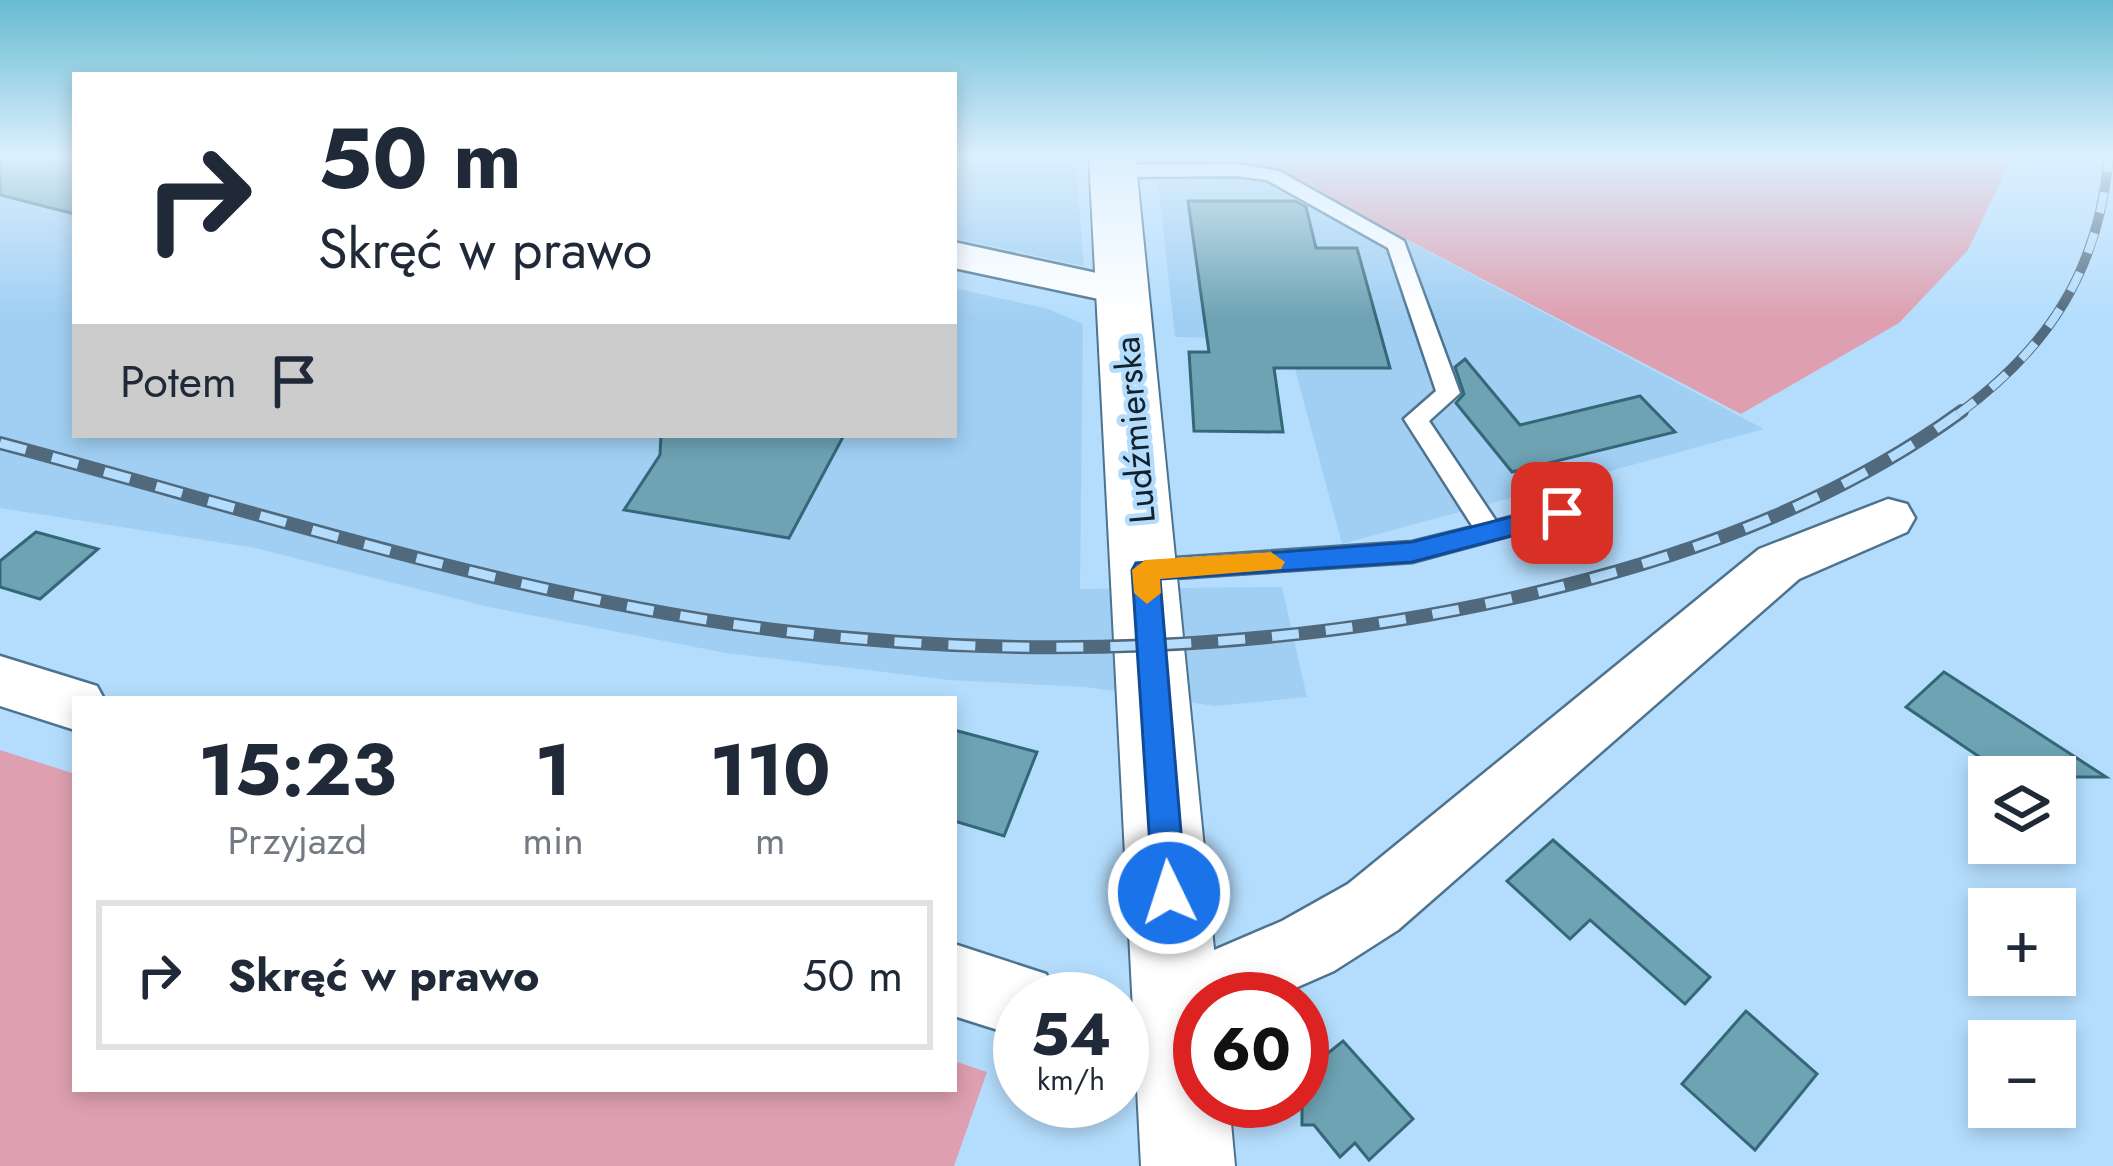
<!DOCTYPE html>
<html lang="pl">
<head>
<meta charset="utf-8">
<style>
  :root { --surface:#fff; --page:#f2f2f3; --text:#1f2937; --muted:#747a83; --line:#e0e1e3 }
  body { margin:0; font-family:Jost,sans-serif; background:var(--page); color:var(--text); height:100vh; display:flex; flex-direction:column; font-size:45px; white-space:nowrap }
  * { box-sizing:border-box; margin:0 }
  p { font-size:39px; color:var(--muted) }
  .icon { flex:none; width:66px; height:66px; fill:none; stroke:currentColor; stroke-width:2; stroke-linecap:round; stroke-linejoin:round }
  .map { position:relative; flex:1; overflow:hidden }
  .panel { position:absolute; left:72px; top:696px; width:885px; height:396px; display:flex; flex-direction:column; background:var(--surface); border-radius:0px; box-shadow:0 6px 18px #0003 }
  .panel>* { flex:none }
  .banner { position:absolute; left:72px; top:72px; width:885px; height:366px; border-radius:0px; box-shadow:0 6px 18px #0003; background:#fff; color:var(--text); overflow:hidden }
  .buttons { position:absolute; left:1968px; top:756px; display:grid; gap:24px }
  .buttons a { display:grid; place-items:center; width:108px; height:108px; border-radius:0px; background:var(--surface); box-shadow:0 6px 18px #0003; font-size:60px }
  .speed { position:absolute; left:993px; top:972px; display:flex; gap:24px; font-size:60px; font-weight:700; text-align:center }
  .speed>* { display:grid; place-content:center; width:156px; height:156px; border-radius:50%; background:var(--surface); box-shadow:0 6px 18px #0003; line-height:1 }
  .speed small { font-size:30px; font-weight:400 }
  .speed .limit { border:18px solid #d22; background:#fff; color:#111 }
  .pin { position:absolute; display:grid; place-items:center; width:102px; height:102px; color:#fff; margin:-51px; border-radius:24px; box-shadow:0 6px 18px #0006 }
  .me { position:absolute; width:132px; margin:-66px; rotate:356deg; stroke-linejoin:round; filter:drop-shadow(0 0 9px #0008) }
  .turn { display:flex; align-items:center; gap:42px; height:252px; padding:0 48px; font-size:54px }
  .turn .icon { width:156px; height:156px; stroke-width:2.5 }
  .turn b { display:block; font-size:84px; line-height:102px }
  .then { display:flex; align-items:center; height:114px; padding:0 48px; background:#0003; gap:24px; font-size:45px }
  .eta { display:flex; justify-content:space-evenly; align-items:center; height:204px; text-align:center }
  .eta b { font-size:72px; font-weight:700; line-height:84px }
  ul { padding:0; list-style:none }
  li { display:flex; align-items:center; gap:36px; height:150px; margin:0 24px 18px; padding:0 24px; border:6px solid var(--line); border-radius:0px }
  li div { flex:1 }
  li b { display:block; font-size:45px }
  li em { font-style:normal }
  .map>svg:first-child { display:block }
</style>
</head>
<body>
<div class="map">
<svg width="2113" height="1166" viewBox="0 0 2113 1166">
  <rect width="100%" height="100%" fill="#b4ddfd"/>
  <path fill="#a0cff3" d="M0,155H75V435H954V288L1048,309L1083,324L1080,589L1282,587L1307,697L1215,706L1085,687L949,680L726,653L489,607L255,548L0,508Z
    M954,155H1075L1084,266L954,238Z
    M1155,155H1245L1764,429L1342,544L1287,339L1175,337Z"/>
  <path fill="#dea0b1" d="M1245,155H2013L1968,250L1899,323L1741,414Z
    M0,750L75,774V1089H954V1061L987,1072L954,1166H0Z"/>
  <path fill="#6ea3b4" stroke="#346879" stroke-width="3" d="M0,155H75V214L0,195Z
    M1188,201H1295L1306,207L1316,248H1357L1390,368H1274L1283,432L1194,431L1189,352H1209Z
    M1465,359L1520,425L1640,396L1675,432L1512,472L1456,403L1464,394L1455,367Z
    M661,435H844L789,538L624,510L660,455Z
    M36,532L98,549L40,599L0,587V561Z
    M1944,672L2106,777H2009L1906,707Z
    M954,730L1037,752L1004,836L954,821Z
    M1553,840L1710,977L1685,1004L1590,920L1570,939L1507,881Z
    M1746,1011L1817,1074L1755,1150L1682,1084Z
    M1343,1041L1413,1119L1369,1160L1355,1143L1340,1157L1314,1125H1302V1074Z"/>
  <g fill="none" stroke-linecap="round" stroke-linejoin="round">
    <defs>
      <path id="service" d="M1237,164L1279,171L1404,241L1460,393L1429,421L1496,521L1562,504L1571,507L1575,513L1571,519L1412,562L1146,580L1137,577L1133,570L1146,560L1412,542L1473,527L1404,419L1436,391L1388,248L1267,180L1237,176L1113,177L1104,171L1113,165Z"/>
      <path id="minor" d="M954,242L1138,282L1144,291L1138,300L1122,304L954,268Z
        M1888,499L1907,504L1915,518L1907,532L1799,579L1398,930L1334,971L1270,999H1200V1094L1181,1102L1122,1077V1001L1142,1009L1140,1003L1151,977L1282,921L1348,884L1759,549Z
        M0,656L97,686L104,699H75V730L0,706Z
        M954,944L1046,974L1057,999H1020V1037L954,1016Z"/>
      <path id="primary" d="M1089,155H1135L1219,999H1200V1101H1229L1235,1166H1141Z"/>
    </defs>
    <use href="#service" stroke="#4d738f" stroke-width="5"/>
    <use href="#minor" stroke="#4d738f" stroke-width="5"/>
    <use href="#primary" stroke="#4d738f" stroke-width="4"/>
    <use href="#service" fill="#fff" fill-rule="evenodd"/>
    <use href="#minor" fill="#fff" fill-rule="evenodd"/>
    <use href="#primary" fill="#fff" fill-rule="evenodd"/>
    <defs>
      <path id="rail-far1" d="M1958,414C2050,347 2099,269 2109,155"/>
      <path id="rail" d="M0,443C258,512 517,598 783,631C1024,660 1277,651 1513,598C1672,562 1829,508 1962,411"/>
    </defs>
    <use href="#rail-far1" stroke="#50697c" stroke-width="10"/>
    <use href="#rail" stroke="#50697c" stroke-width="14"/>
    <use href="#rail-far1" stroke="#b4ddfd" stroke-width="8" stroke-dasharray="21" stroke-linecap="butt"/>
    <use href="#rail" stroke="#b4ddfd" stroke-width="9" stroke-dasharray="27" stroke-linecap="butt"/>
  </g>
  <linearGradient id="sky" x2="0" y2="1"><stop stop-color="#66bbd2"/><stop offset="0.49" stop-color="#ddf0fe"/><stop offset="1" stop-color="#ddf0fe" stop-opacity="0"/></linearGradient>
  <rect width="2113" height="318" fill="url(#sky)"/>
  <path fill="#1a73e8" stroke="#114b97" stroke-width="3" d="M1562,504L1574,513L1571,520L1412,562L1160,579L1186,893L1181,904L1169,909L1158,904L1153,893L1132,570L1136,563L1412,542Z"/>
  <path fill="#f59e0b" d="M1271,552L1285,562L1281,569L1160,579L1161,593L1147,604L1134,593L1132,570L1145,560Z"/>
  <g text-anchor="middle" stroke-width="9" stroke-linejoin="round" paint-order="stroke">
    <g font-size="36" fill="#12222d" stroke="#b4ddfd">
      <text transform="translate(1134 430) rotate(-95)" y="13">Ludźmierska</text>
    </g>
  </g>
</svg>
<div class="buttons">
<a><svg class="icon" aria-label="layers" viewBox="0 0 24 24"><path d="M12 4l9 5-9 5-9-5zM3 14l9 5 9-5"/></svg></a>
<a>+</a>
<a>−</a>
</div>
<div class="speed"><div>54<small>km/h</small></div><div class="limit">60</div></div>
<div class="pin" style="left:1562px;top:513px;background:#d93025"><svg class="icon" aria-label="arrive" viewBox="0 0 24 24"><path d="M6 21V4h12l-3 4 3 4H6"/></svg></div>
<svg class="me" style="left:1169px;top:893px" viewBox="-20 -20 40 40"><circle r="17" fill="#1a73e8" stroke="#fff" stroke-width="3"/><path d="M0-11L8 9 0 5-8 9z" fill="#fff"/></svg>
<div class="banner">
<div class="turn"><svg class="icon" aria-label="right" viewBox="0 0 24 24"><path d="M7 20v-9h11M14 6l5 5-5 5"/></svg><div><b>50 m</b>Skręć w prawo</div></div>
<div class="then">Potem<svg class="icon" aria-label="arrive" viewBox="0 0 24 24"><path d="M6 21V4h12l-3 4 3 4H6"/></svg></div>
</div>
<section class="panel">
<div class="eta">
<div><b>15:23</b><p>Przyjazd</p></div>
<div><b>1</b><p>min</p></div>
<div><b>110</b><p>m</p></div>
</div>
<ul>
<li><svg class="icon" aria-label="right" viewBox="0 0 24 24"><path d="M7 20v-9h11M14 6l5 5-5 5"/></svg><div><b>Skręć w prawo</b></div><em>50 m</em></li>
</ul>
</section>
</div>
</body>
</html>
